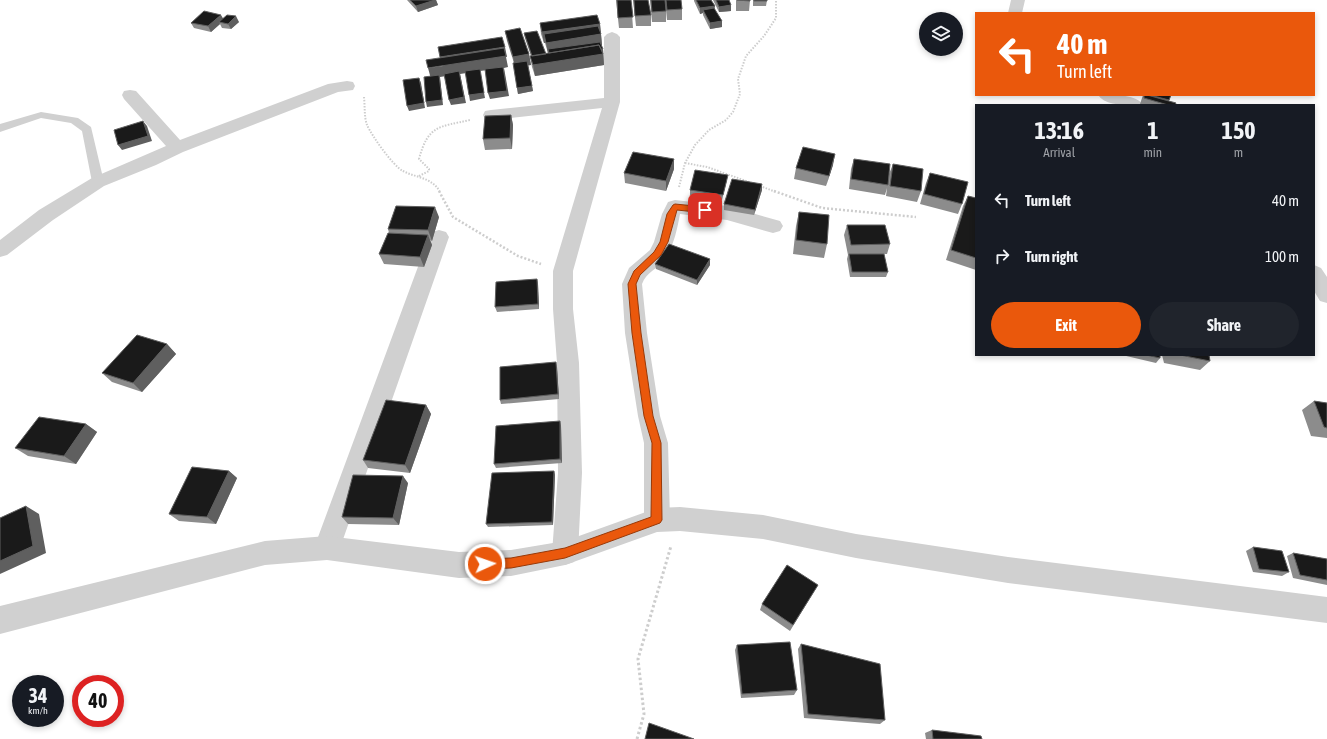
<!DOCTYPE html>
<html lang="en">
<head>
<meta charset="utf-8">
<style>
  :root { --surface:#171b24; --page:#20242c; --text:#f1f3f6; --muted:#9ea1a6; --accent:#ea580c }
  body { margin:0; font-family:"Asap Condensed",sans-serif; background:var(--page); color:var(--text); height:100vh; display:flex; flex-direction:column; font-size:15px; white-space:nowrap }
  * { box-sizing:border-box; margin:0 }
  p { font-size:13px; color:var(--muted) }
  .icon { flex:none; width:22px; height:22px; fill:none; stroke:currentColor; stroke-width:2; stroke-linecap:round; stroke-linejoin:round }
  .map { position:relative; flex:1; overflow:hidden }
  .side { position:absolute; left:975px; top:104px; width:340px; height:252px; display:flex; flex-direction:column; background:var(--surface); border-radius:0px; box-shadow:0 2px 6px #0003 }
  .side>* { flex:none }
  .top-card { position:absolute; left:975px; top:12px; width:340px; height:84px; border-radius:0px; box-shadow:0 2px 6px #0003; background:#ea580c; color:#fff; overflow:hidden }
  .controls { position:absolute; left:919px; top:12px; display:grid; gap:8px }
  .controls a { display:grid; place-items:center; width:44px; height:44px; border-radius:50%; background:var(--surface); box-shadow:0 2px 6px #0003; font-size:20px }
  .speed { position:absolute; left:12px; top:675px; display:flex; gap:8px; font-size:20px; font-weight:700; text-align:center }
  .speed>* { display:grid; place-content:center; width:52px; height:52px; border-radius:50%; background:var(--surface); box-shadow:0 2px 6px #0003; line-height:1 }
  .speed small { font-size:10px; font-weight:400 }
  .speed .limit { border:6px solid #d22; background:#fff; color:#111 }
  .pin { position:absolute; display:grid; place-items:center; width:34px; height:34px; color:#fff; margin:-17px; border-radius:8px; box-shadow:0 2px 6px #0006 }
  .me { position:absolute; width:44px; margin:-22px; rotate:87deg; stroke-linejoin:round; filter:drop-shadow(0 0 3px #0008) }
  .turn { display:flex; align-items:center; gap:14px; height:84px; padding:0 16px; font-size:18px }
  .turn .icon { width:52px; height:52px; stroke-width:2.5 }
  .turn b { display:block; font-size:28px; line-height:34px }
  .eta { display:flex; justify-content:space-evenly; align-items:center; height:68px; text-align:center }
  .eta b { font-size:24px; font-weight:700; line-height:28px }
  .button { display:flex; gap:8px; margin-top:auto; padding:8px 16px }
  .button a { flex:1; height:46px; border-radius:24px; background:var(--accent); color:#fff; font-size:16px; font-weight:700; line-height:46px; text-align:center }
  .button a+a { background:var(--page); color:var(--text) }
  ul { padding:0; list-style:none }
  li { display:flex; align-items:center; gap:12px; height:56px; padding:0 16px }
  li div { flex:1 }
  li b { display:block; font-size:15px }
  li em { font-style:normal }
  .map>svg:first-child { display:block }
</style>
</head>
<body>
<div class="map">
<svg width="1327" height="739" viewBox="0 0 1327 739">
  <rect width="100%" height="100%" fill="#fff"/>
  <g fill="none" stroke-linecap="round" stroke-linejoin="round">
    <path stroke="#cdcdcd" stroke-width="2" stroke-dasharray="1.5 1.5" stroke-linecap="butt" d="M364,97C365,105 364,117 367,125C372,136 393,166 403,171C416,178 432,177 440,192
      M685,163L707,167L752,183
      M419,176L429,171V169L419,159C428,125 439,127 470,120
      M760,186L776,192
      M679,187L685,163L695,145L709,130L726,120L733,112L740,94L738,79L746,56L764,36L776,18V0"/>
    <path stroke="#cdcdcd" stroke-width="2.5" stroke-dasharray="2 2" stroke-linecap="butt" d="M439,191L453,217L518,256L541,264
      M774,191L822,208L916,217"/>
    <path stroke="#cdcdcd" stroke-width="3" stroke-dasharray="2.5 2.5" stroke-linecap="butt" d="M637,739L644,714L638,659L671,546"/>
    <path fill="#d0d0d0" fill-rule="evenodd" d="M41,112L78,118L91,127L104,182L102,185H94L92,182L82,131L71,123L41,118L0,132V124Z"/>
    <path fill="#d0d0d0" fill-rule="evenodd" d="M1011,0H1025L1022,13H1008Z
      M612,32L617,34L620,37V102L573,271V309L579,363L582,473L578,553L574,562L565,565L556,562L552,553L558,473L557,363L553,309V271L602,108L491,120L485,119L483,115L485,111L491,110L604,98V37L607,34Z
      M347,81L353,82L355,86L353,90L338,92L183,152L156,165L104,186L53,220L7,255L0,257V240L39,210L92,178L166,146L124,99L122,95L124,91L130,90L136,91L180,140L328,84Z
      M1098,95C1110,95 1136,93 1143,105C1131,105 1106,107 1098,95Z
      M675,200L727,206L780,221L783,226L780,231L773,233L727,220L680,214C677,230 674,245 665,259C658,269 646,272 642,284L647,333L660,416L668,443L670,520L666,528L657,532L648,528L644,520V443L638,416L625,333L622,284L629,268L650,250L654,242L662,214L668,202Z
      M439,230L446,232L449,237L340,548L336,557L327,560L318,557L314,548L429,237L432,232Z
      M1314,265L1321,268L1327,277V303L1320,301L1314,291Z"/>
    <path fill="#d0d0d0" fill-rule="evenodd" d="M680,507L763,515L856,534L1008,557L1327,597V623L1008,583L856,558L763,539L680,531L657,532L565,565L511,576L459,578L327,560L265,565L0,634V606L265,541L327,536L459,552L511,550L565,541L657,508Z"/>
  </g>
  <path fill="#8c8c8c" d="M407,0H436L438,5L418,12Z
    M616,0H631L633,28H619Z
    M633,0H648L651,15V26H636Z
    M650,0H665L666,11V22H652Z
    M665,0H681L682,9V20H667Z
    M694,0H711L715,6L714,8L722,21V27L710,29L703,15V13L700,14L694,1Z
    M713,0H729L731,11L719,12Z
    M736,0H750L749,11H736Z
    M753,0H767L766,6H753Z
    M223,18L239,22L231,29L222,28L220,24L211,32L194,28L191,23Z
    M540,23L600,24L602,45H601L603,49L604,65L535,76L532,67L530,56H531L525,38L524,33L546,54L548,53L545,43H544L541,34Z
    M505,31L529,54L531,65H528L533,91L518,94L514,63L507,41Z
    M1143,95H1171L1169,101L1175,105H1145L1140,104Z
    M511,115L513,125L512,149L485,150L483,139Z
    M674,159V169L666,191L625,183L624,173Z
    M854,159L889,174L893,164L921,191L917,202L886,196L887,188L885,195L849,189L851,169Z
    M833,165L826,186L794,179L796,168Z
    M930,173L962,204L958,214L920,204L926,183Z
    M727,180L722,200L690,195V190Z
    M762,184V190L754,215L724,210V204Z
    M968,196L976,198V270L946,260L963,206Z
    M799,212L827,244L824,258L793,254L796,226Z
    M439,217L432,241L430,240L432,245L424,267L384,264L379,254L389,233L388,229Z
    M847,225L890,244L887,254H884L888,272L886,277H850L847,259L848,255L844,235Z
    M655,264L710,265L697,285L656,269Z
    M537,279L538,284L539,309L497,312L495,307Z
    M167,344L176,354L142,392L112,382L102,373Z
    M1122,355H1160V358L1156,363Z
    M1162,355H1209L1210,361L1200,370L1164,363Z
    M557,367L559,399L501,404L500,400Z
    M1314,401L1327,403V438L1311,436L1302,410Z
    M426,405L431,414L410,473L368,468L363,460Z
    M560,421L561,426L562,463L496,468L494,464Z
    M86,424L97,432L76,464L28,456L15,448Z
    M229,471L237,478L216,524L179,521L169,514Z
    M554,471L555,475L553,525L488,527L486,524Z
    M408,483L399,525L348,524L342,517Z
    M1253,547L1289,572L1282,576L1253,572L1246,551Z
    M1293,553L1327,559V585L1293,578L1287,556Z
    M818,585L790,631L760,610L762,604Z
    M801,644L885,720L880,724L804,718L798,649Z
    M737,645L797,690L794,695L741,698L735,650Z
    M932,730L982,739H926L925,733Z"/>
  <path fill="#5f5f5f" d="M435,0H436L438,5L418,12L416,6Z
    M731,5V11L719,12V7Z
    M715,6L714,12L703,10V13L700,14V8Z
    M221,15L224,20L219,22L220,24L211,32L208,26Z
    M236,16L239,22L231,29L228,24Z
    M722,21V27L710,29V23Z
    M600,24L601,34H544L545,43H544L542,32Z
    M601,34L602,45L549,53L548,49V53L546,43Z
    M505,47L507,57H506L508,67L504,68L509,96L490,99L488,93L504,68L480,71L485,98L470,101L469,95L480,71L460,74L466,103L451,105L449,100L459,74L440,77L443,105L427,107L426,102L431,79L428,68L443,66L440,57Z
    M603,49L604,65L535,76L533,65Z
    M529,54L531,65L515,68L513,57Z
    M419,78L421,83L425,108L409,111L407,106Z
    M532,86L533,91L518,94L517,88Z
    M511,115L513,125L512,149L510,138Z
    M143,121L147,126L152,141L122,150L118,145Z
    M835,154L833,165L826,186L829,176Z
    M674,159V169L666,191V181Z
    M762,184V190L754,215L755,210Z
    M435,207L439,217L432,241L428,230Z
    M428,235L432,245L424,267L420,257Z
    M710,259V265L697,285V280Z
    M537,279L538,284L539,309L538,304Z
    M167,344L176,354L142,392L133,383Z
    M556,362L557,367L559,399L558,394Z
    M426,405L431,414L410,473L405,465Z
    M560,421L561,426L562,463L560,459Z
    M86,424L97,432L76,464L64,456Z
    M229,471L237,478L216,524L207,517Z
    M554,471L555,475L553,525L552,522Z
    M403,476L408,483L399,525L393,518Z
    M26,506L39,514L46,553L0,574V561Z"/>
  <path fill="#1a1a1a" stroke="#5f5f5f" d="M410,0H435L416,6Z
    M617,0H631L633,17L618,18Z
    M634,0H648L651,15L635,16Z
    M651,0H665L666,11L652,12Z
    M666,0H681L682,9L667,10Z
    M696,0H711L715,6L700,8Z
    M716,0H729L731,5L719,7Z
    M737,0H750V1Z
    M754,0H767V1H754Z
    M714,8L722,21L710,23L703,10Z
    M204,11L221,15L208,26L191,23Z
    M227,15L236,16L228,24L219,22Z
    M597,15L600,24L542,32L540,23Z
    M598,26L601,34L546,43L544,34Z
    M520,28L529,54L513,57L505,31Z
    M537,31L546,54L532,56L524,33Z
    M502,37L505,47L440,57L438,47Z
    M600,42L603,49H601L599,45L549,53L548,49Z
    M599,45L603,54L533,65L530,56Z
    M504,48L506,56L428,68L426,60Z
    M527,61L532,86L517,88L513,63Z
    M503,67L507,91L488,93L485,69Z
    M480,69L484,93L469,95L465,71Z
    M459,71L464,97L449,100L444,74Z
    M439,75L442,100L426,102L424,77Z
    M419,78L424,103L407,106L403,80Z
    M1144,95H1147L1176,103L1175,105H1168L1144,98Z
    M1150,95H1171L1169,100Z
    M511,115L510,138L483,139L485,116Z
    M143,121L148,136L118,145L114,130Z
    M803,147L835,154L829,176L796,168Z
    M633,152L674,159L666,181L624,173Z
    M854,159L890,164L888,185L851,179Z
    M893,164L923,169L921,191L890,186Z
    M695,170L728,175L723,195L690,190Z
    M930,173L968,182L962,204L924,194Z
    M732,179L762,184L755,210L724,204Z
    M968,196L976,198V258L951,250Z
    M396,206L435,207L428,230L388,229Z
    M799,212L829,215L827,244L796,240Z
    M847,225H885L890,244L851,245Z
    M388,233L428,235L420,257L379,254Z
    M669,244L710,259L697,280L655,264Z
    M849,254H884L888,272H852Z
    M537,279L538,304L495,307L496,282Z
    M137,335L167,344L133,383L102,373Z
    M1146,355H1160V358Z
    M1180,355H1209L1210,361Z
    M556,362L558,394L500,400V367Z
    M386,400L426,405L405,465L363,460Z
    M1314,401L1327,403V428L1324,427Z
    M39,417L86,424L64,456L15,448Z
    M560,421V459L494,464L496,426Z
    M192,467L229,471L207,517L169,514Z
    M554,471L552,522L486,524L492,473Z
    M353,475L403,476L393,518L342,517Z
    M26,506L33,546L0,561V518Z
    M1253,547L1282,551L1289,572L1259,569Z
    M1293,553L1327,559V580L1300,575Z
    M787,565L818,585L793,625L762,604Z
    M790,642L797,690L742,694L737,645Z
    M801,644L880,664L885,720L808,714Z
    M649,723L694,739H645Z
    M932,730L981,736L982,739H933Z"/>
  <path fill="#ea580c" stroke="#983908" d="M675,204L705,207L709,210L705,213L677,210L668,242L661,255L640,275L636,284L641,333L653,416L661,443L662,520L660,523L565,558L511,568L485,569L481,568L480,564L481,560L485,559L511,558L565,548L651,517L652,443L644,416L632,333L628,284L634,271L654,252L660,242L667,214L673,205Z"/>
</svg>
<div class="controls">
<a><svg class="icon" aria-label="layers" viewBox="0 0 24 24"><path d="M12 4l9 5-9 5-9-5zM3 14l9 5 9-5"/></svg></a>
</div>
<div class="speed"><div>34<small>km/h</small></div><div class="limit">40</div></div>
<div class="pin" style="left:705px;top:210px;background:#d93025"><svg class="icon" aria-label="arrive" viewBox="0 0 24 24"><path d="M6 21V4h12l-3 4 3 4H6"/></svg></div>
<svg class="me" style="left:485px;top:564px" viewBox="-20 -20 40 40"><circle r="17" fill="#ea580c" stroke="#fff" stroke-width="3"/><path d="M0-11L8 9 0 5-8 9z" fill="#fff"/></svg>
<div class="top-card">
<div class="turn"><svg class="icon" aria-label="left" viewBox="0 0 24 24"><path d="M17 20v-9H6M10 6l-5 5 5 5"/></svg><div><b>40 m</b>Turn left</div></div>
</div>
<section class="side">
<div class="eta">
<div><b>13:16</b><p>Arrival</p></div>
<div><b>1</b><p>min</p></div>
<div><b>150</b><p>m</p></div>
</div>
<ul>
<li><svg class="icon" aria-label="left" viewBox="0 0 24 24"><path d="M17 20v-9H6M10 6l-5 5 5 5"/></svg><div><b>Turn left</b></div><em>40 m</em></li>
<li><svg class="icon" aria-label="right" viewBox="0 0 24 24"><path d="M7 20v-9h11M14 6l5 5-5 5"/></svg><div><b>Turn right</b></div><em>100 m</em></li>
</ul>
<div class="button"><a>Exit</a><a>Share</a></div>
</section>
</div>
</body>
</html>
